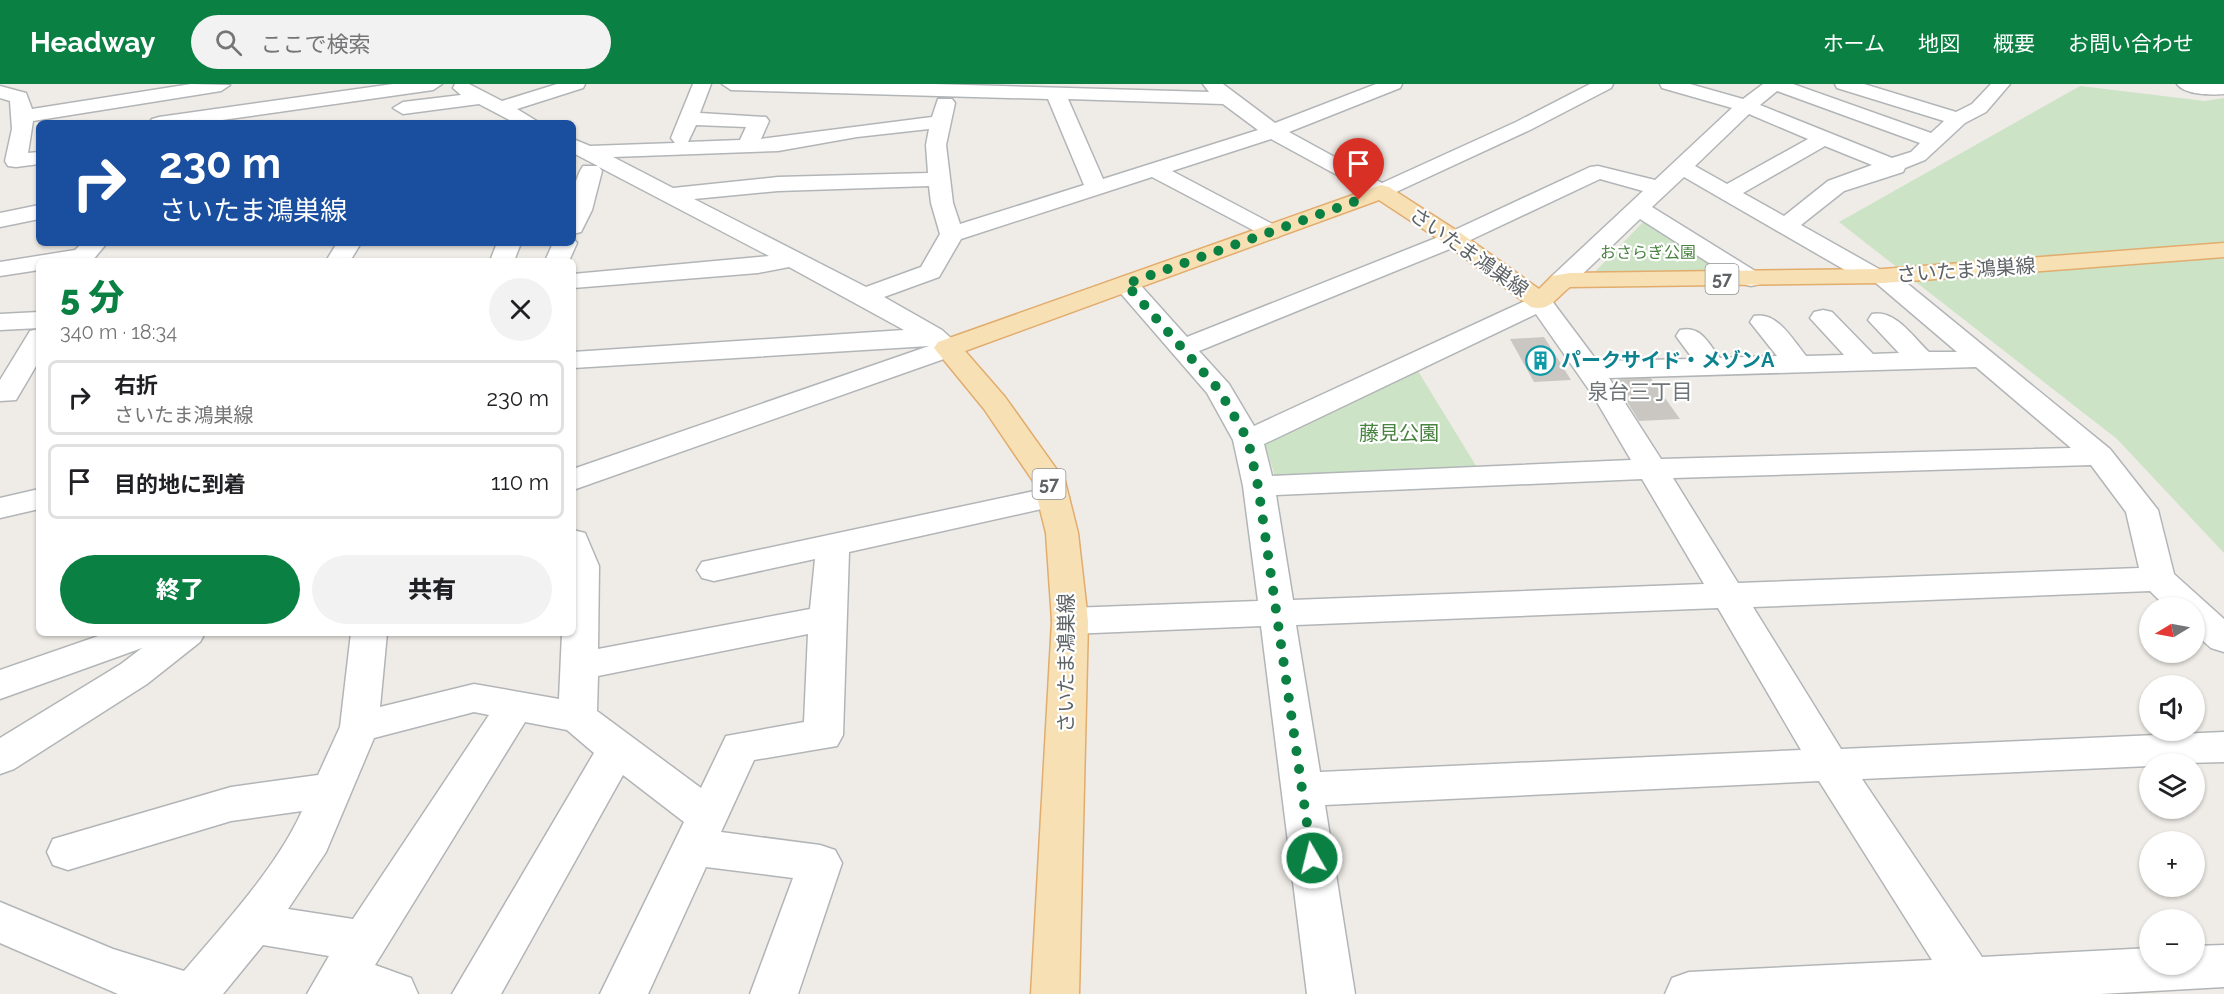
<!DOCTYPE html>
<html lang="ja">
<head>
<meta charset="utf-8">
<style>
  :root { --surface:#fff; --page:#f2f2f2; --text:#202124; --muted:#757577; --line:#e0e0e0; --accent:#0b8043 }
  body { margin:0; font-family:Raleway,"Noto Sans JP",sans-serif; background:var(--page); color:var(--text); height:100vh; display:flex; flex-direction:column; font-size:22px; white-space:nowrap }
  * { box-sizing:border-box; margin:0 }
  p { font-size:20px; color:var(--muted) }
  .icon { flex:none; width:33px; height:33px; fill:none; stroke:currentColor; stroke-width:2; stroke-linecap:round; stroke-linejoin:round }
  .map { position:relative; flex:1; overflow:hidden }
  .side { position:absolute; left:36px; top:174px; width:540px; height:378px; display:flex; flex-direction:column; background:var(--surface); border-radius:9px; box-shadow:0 2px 4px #0004 }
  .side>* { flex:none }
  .guide { position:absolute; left:36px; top:36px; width:540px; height:126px; border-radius:9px; box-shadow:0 2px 4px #0004; background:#1a4fa0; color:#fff; overflow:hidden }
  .needle { width:39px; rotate:260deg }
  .fabs { position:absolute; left:2139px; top:513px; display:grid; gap:12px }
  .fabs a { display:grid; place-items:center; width:66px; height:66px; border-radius:50%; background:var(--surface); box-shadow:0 2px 4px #0004; font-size:30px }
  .pin { position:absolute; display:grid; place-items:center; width:51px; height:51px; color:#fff; margin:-62px -26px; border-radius:50% 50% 50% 0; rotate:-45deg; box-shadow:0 0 6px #0007 }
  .pin .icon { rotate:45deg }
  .me { position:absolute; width:66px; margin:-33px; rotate:352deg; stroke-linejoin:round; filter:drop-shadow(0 0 4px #0008) }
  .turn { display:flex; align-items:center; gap:21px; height:126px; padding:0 24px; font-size:27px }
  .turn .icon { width:78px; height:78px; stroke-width:2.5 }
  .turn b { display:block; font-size:42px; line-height:51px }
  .round { display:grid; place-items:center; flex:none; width:63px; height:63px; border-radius:32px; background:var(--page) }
  .summary { display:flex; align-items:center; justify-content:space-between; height:102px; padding:0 24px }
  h1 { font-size:36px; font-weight:800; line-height:45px; color:var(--accent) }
  .primary-button { display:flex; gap:12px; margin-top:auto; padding:12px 24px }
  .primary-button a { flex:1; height:69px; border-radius:36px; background:var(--accent); color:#fff; font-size:24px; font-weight:800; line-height:69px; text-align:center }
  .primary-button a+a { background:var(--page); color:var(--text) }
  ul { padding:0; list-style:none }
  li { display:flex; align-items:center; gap:18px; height:75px; margin:0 12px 9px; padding:0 12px; border:3px solid var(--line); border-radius:9px }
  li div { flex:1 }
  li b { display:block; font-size:22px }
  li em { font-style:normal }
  header { display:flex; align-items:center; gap:36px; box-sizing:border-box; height:84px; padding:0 30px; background:var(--accent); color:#fff }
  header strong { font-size:28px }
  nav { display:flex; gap:33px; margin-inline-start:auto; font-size:21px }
  .search { width:420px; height:54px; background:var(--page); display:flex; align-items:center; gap:15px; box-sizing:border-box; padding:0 21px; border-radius:33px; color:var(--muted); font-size:22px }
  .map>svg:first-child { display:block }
</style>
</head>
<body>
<header>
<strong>Headway</strong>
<div class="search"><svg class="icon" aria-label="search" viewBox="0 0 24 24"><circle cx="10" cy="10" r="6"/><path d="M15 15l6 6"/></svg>ここで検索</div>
<nav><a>ホーム</a><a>地図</a><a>概要</a><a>お問い合わせ</a></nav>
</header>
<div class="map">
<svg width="2224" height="910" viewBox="0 0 2224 910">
  <rect width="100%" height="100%" fill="#efece7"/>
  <path fill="#cce3c6" d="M2080,2L2205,17L2224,14V469L2117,355L1839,138Z
    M1644,137L1736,193L1589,194Z
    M1418,287L1481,390L1280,410L1265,359Z"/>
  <path fill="#cac7c3" d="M1544,253L1571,296L1534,298L1510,255Z
    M1650,293L1680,335L1639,337L1618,303H1622L1616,294Z"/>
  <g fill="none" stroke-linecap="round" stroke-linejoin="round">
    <defs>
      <path id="minor" d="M191,0L230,1L221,7L33,37L28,69L39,68V80L16,83L8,82L5,77L12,45L10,17L0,14V2L26,9L32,25Z
        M393,0H442L433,6L201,39H149L152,35L159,33Z
        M455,0H469L502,17L557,0H585L583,4L517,25L540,39H515L479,20L403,30L393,24L403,18L461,11L453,4Z
        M693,0H711L700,29L766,33L769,37L761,55L932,33L938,15H952L955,19L946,61L953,119L960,140L1084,101L1048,15L731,6L722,0H933L1209,8L1203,0H1223L1275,39L1376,0H1402L1400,4L1289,48L1382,99L1516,38L1590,0H1613L1611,4L1530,46L1381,115L1271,55L1172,87L1278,143L1282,148L1278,153L1270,155L1152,93L961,155L939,193L884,213L942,246L962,264L958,270L573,406V385L929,262L573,284V268L904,246L789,183L758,189L573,204V190L769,172L599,83L602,87L592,126L581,148L573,150C573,128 570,101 583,82H598L573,69V55L590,62L675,59L671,54ZM1068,15L1223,20L1258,46L1103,95ZM696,41L746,43L740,56L688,58ZM929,45L926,61L928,89L778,93L673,104L613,73L778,67L857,53ZM929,102L931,119L940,150L921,183L866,203L694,115L778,107Z
        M1660,0H1690L1743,15L1763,0H1793L1931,49L1944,37L1837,4L1835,0H1864L1956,28L1972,20L1991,0H2010L1986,28L1965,39L1925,76L1905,84L1903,88L1844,107L1801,141L1879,185L1892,187L2110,365L2158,426L2174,490L2224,535V568L2211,564L2194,549V524H2167L2150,507L1753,523L1841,665L2224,648V678L2150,680V682L1862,695L1982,873L2150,864V880H2194V862L2224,861V903L2100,910H1665L1672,894L1689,888L1932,876L1819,697L1325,721L1355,910H1307L1261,542L1070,550L1057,546L1052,537L1057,528L1070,524L1258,517L1243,402L1233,356L1207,309L1117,205L1113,200L1117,195L1126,192L1135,195L1187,253L1446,150L1590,83L1598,82L1655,96L1732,24L1662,4ZM1777,7L1920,59L1911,68L1892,74L1760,21ZM1749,30L1808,55L1727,100L1695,82ZM1825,62L1872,81L1828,97L1784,132L1743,109ZM1684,93L1864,197L1876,199L1957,268H1929C1913,253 1895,225 1872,230L1868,236L1899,269L1873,270L1832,228L1823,226L1814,228L1810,234L1844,271L1806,272C1792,255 1777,227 1754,232L1750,238L1777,272L1720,274C1708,259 1701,241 1680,246L1676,252L1693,275L1597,277L1549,213L1540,210L1254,342L1229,300L1199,267L1462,160L1600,95L1643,107L1552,192L1549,197L1552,202L1561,204L1570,202L1640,135L1742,200L1751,202L1760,200L1763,195L1760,190L1652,123ZM1536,230L1594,313L1631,376L1272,392L1264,360ZM1976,283L2071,364L1661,375L1609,294ZM2091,381L2126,428L2139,484L1738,499L1673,394ZM1642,395L1704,500L1293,516L1276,411ZM1718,524L1801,666L1320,688L1296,541Z
        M2177,0H2224V10C2211,11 2185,11 2177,0Z
        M39,121V135L0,143V129Z
        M573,154L577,159L569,177H545L553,159H573Z
        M82,159H107L92,177H39V186L0,192V178L75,166Z
        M337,159H361L350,177H326Z
        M497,159H521L514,177H490Z
        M39,228V244L0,246V230Z
        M39,245V277L16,316L0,317V296L30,247Z
        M1053,403L1064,406L1069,413L1064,420L849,468L843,651L837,662L754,676L721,748L820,761L835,766L842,779L798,910H750L793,794L706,783L648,910H600L684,738L623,691L501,910H452L594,669L567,646L525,638L375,881L411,894L418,910H307L329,872L263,861L223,910H118L0,859V818L113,865L184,887C224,840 277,783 302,727L231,737L68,786L53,781L47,768L53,755L231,703L318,691L340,643L351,549H387L380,623L474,600L559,615L562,549H573V446L585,449L599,482L598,565L810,525L815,475L714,497L702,494L697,486L702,478ZM808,550L804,638L726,652L701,704L597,627L598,592ZM474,628L489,631L353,835L288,825L326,768L374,654Z
        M39,405V425L0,434V414Z
        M107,549H205L200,558L147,600L14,685L0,690V654L121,580L142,564L0,615V586Z"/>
      <path id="major" d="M1381,101L1389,103L1462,150L1539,205L1552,192L1570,189L1883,185L2224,159V173L1883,199L1570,203C1556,213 1551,228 1531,223L1446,160L1379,116L965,267L1005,313L1065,397L1078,449L1088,537L1079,910H1031L1052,537L1046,449L1033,397L984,325L934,264L938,258Z"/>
    </defs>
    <use href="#minor" stroke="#b2b5b7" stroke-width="3"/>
    <use href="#major" stroke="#e2ac6d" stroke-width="3"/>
    <use href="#minor" fill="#fff" fill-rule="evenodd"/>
    <use href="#major" fill="#f6e0b4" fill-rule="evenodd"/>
  </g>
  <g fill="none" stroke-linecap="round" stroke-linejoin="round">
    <path stroke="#0b8043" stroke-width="10" stroke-dasharray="0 18" d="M1312,774L1258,402L1248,356L1219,306L1126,200L1359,116"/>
  </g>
  <defs>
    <symbol id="building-ring" viewBox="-11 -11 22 22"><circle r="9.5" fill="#fff" stroke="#0f9aa8" stroke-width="1.5"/><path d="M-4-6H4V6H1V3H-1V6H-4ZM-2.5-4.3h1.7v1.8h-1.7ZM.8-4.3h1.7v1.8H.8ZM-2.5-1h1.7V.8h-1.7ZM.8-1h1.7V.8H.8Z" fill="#0f9aa8"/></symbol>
  </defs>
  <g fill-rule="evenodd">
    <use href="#building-ring" x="1524" y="260" width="33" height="33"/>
  </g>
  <g text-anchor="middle" stroke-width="4.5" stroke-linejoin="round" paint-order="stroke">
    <g font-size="16" fill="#498340" stroke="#fff">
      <text x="1648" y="174">おさらぎ公園</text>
    </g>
    <g fill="#fff" stroke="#8e9293" stroke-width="1.5">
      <rect x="1705.5" y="180" width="33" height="30" rx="4.5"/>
      <rect x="1032.5" y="385" width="33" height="30" rx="4.5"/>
    </g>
    <g font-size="18" font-weight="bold" fill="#5e6365">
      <text x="1722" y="201">57</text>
      <text x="1049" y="406">57</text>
    </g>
    <g font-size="20" fill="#5e6365" stroke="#fff">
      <text transform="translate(1469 168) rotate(35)" y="7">さいたま鴻巣線</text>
      <text transform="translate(1966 186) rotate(-4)" y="7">さいたま鴻巣線</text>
      <text transform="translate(1066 579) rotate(-90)" y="7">さいたま鴻巣線</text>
    </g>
    <g font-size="20" font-weight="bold" fill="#0d838f" stroke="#fff" text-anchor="start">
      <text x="1561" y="283">パークサイド・メゾンA</text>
    </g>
    <g font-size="20" fill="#498340" stroke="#fff">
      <text x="1399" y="356">藤見公園</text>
    </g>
    <g font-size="21" fill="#6f7577" stroke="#fff">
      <text x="1640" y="315">泉台三丁目</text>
    </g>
  </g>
</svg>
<div class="fabs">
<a><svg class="needle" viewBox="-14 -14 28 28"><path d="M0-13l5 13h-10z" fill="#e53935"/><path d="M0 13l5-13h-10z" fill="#757577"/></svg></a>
<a><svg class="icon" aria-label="sound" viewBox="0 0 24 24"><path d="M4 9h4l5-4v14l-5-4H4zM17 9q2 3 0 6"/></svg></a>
<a><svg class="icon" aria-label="layers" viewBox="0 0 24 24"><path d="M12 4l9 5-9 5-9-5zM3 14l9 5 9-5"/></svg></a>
<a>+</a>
<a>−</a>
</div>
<div class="pin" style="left:1359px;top:116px;background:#d93025"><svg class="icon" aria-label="arrive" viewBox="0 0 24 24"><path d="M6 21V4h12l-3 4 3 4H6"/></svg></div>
<svg class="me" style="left:1312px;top:774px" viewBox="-20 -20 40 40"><circle r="17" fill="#0b8043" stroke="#fff" stroke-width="3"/><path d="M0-11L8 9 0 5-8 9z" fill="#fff"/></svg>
<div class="guide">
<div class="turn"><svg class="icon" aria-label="right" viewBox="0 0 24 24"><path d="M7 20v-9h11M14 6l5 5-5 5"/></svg><div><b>230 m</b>さいたま鴻巣線</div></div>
</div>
<section class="side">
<div class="summary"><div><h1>5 分</h1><p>340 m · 18:34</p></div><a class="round"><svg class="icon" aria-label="close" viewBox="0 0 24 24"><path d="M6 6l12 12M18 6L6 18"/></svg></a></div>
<ul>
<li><svg class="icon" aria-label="right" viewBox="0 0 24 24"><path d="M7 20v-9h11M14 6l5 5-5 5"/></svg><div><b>右折</b><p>さいたま鴻巣線</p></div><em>230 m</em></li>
<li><svg class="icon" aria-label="arrive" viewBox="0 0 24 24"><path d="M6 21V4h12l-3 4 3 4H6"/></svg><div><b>目的地に到着</b></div><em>110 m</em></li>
</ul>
<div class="primary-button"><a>終了</a><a>共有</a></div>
</section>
</div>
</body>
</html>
